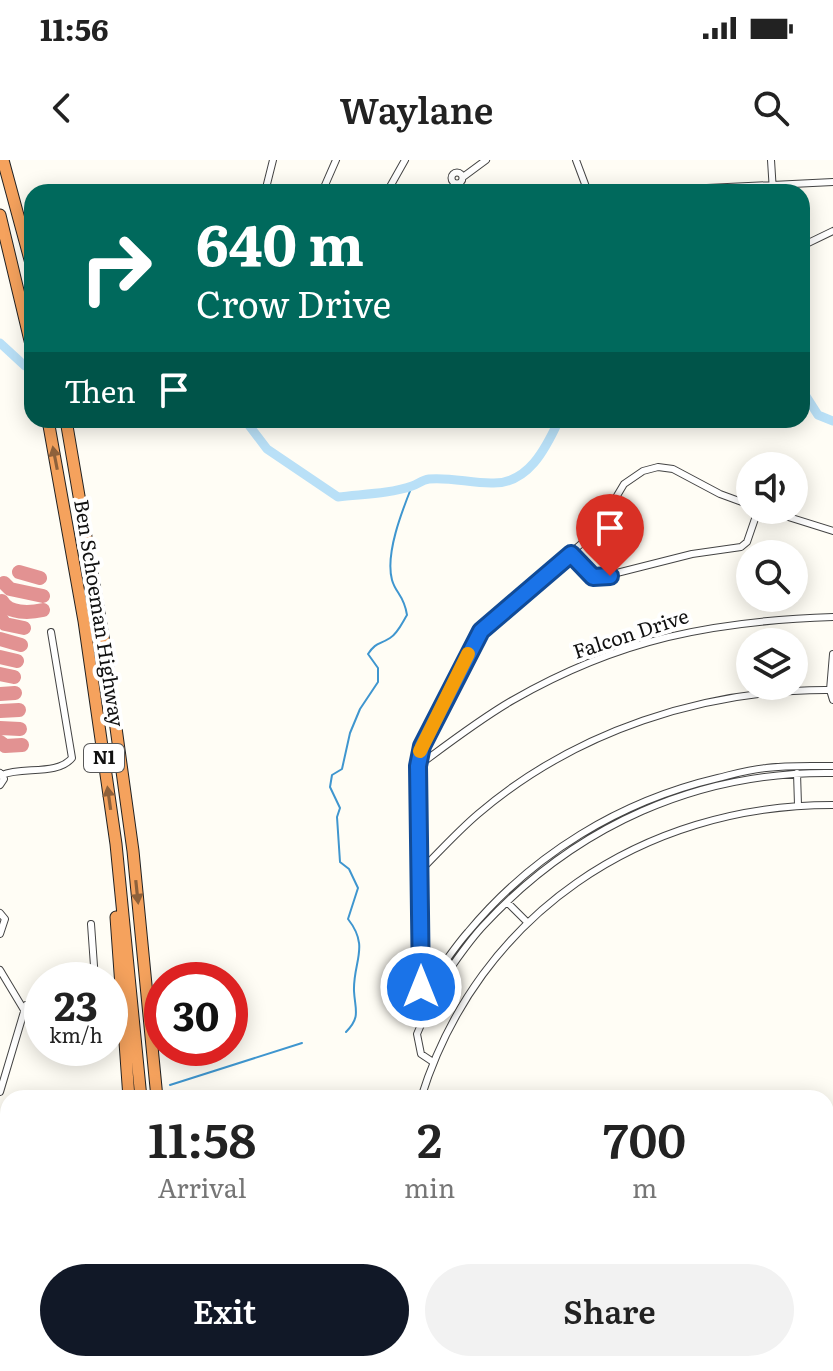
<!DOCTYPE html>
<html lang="en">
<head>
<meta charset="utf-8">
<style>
  :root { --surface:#fff; --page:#f2f2f2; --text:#222; --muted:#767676; --accent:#111827 }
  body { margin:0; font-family:Literata,serif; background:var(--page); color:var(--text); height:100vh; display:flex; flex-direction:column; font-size:30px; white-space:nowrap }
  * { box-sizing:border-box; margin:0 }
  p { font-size:26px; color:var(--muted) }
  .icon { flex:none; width:44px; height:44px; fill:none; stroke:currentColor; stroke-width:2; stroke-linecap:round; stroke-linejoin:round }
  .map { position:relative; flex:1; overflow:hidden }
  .panel { position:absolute; left:0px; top:930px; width:834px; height:282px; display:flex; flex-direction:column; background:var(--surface); border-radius:24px 24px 0 0; box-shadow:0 4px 20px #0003 }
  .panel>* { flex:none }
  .top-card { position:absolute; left:24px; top:24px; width:786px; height:244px; border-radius:24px; box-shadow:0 4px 20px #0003; background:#00695c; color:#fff; overflow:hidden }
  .tools { position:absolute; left:736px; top:292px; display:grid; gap:16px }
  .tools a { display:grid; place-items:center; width:72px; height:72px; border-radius:50%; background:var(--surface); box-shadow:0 4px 20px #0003; font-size:40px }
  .speed { position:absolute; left:24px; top:802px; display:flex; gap:16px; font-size:40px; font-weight:700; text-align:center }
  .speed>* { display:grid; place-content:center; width:104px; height:104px; border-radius:50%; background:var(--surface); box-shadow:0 4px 20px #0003; line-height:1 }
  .speed small { font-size:20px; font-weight:400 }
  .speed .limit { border:12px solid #d22; background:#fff; color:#111 }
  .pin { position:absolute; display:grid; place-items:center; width:68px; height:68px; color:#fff; margin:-82px -34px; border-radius:50% 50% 50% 0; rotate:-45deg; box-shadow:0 0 8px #0007 }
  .pin .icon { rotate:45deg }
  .me { position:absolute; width:88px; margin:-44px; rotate:0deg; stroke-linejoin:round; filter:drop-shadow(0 0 6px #0008) }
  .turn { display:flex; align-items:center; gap:28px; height:168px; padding:0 40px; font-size:36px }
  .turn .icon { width:104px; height:104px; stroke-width:2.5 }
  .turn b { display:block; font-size:56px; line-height:68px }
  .then { display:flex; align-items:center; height:76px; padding:0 40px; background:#0003; gap:16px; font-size:30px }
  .eta { display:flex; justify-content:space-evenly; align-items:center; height:136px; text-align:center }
  .eta b { font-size:48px; font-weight:600; line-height:56px }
  .cta { display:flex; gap:16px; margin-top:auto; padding:16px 40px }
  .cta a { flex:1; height:92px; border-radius:48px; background:var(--accent); color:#fff; font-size:32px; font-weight:600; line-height:92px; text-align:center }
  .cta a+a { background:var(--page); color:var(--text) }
  .status { display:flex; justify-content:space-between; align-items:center; height:56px; padding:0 40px; background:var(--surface); direction:ltr }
  .status svg { height:22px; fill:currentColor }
  header { display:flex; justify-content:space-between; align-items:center; height:104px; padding:0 40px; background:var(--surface); font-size:36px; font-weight:600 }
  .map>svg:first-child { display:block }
</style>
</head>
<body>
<div class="status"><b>11:56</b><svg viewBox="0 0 49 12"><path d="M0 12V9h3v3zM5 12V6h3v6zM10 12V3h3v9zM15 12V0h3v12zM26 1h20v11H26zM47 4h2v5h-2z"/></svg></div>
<header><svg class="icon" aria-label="back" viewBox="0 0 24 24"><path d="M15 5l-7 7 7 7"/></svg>Waylane<svg class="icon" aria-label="search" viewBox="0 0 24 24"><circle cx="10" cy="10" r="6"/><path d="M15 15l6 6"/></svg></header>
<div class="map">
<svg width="833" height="1211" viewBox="0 0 833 1211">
  <rect width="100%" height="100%" fill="#fffdf5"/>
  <path fill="#d5ebbd" d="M826,999L833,1001V1118L826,1117Z"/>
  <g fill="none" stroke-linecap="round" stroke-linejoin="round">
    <path stroke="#3f96cf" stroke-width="2" d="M346,872C361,857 355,850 354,831C353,801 370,787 348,759L358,728L349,709L340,702L337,657L340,648L330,627L332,615L342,609L350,573L360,549L378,522V508L368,494C376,482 379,485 390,478C398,473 402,463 407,455C404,435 396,434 392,420C385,394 402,351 412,326
      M170,925L302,883
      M115,931H120"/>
    <path stroke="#b9e0f7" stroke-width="9" d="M0,183L25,206L32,207
      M802,230L818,255L833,261
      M245,260L267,289L338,337C362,334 389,334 412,326C418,324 422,320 429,319C450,317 470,323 491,323C528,325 546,288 559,260"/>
    <path stroke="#e29292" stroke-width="14" d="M19,412L40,418
      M4,423L10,429L43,436
      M2,441C8,454 30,453 43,450
      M0,457L5,464L24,468
      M0,479L21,485
      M0,497L17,501
      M0,514L14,517
      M0,534L15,533
      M0,551L19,550
      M0,568L20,569
      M0,582L5,586L22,585"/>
    <path stroke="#dbdad3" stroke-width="9" stroke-dasharray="9 4.5" stroke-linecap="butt" d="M826,1033L833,1034
      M826,1043H833"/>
    <defs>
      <path id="street" d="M576,0L588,32
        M771,0L773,32
        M451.5 18a5.5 5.5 0 1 1 11 0a5.5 5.5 0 1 1-11 0Z
        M463,17L486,0
        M265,32L273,0
        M322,32L336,0
        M387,32L405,0
        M623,32L833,22
        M802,86L833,71
        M766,350L833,371
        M571,394L588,413L597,418L692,394L741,387L747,382L758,350
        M833,494L830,530L833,540
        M418,606C449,583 480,559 513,540C619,479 713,461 833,457
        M0,613L4,619L0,625
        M797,613L798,645
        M2,615C22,606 57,616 72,598L51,472
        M421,710C440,691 458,671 478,654C575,571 704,529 830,530
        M507,742L528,763
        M0,753L5,759L0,774
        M91,764L95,820
        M0,810L24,850
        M418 832a7 7 0 1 1 14 0a7 7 0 1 1-14 0Z
        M428,826C441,808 453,789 468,772C533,694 620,641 718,618C734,614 750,609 766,608C788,605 811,606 833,606
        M421,827L419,596L481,471L596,371L624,324L643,311L658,307L673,309L720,334L750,345
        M432,833C450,811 464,786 484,765C576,666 697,611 833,613
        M428,838L430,844L417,874L421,894L433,902
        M24,850L42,847
        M0,932L26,845
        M421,938C478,754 643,645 832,645
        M603,1211L604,1204
        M612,1211L613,1204"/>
      <path id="secondary" d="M0,1114L8,1115
        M0,1127L8,1128
        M472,1211V1204
        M482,1211L483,1204"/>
      <path id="highway" d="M3,0L32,107
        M0,55L32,189
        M48,260L84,461L116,684L141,938
        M66,260L105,488L133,691L157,938
        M116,757L129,938
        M153,1204L154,1211
        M168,1204V1211
        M181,1204L182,1211
        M200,1204L202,1211
        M128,1211L129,1204"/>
    </defs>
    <use href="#street" stroke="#444" stroke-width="8"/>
    <use href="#secondary" stroke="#333" stroke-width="11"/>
    <use href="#highway" stroke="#222" stroke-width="13"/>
    <use href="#street" stroke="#fff" stroke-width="6"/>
    <use href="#secondary" stroke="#fff6b0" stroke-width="9"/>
    <use href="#highway" stroke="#f5a25d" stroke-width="11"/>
  </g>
  <defs><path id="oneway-solid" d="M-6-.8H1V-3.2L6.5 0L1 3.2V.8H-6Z" transform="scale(2)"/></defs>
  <g fill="#8e613b">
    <use href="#oneway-solid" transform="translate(55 298) rotate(-101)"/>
    <use href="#oneway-solid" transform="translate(109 638) rotate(-98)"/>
    <use href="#oneway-solid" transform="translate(137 732) rotate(84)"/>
  </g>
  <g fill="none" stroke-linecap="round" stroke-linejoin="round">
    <defs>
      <path id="route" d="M421,827L418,606L422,586L481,471L571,394L593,417L610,416"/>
    </defs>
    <use href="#route" stroke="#114b97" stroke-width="20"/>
    <use href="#route" stroke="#1a73e8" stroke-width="14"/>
    <path stroke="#f59e0b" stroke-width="14" d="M420,591L468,494"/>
  </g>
  <g text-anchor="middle" stroke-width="8" stroke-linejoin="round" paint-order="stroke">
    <rect fill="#fff" stroke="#585858" stroke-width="2" x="84" y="584" width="40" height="28" rx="6"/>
    <g font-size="18" font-weight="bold" fill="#111">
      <text x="104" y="604">N1</text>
    </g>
    <g font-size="20" fill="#111" stroke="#fff">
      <text transform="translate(99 453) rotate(81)" y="7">Ben Schoeman Highway</text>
      <text transform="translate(631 474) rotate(-18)" y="7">Falcon Drive</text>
    </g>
  </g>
</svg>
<div class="tools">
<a><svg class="icon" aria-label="sound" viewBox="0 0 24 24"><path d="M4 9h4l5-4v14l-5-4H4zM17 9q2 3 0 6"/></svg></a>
<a><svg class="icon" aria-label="search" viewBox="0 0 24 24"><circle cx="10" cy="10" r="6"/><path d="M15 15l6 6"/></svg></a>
<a><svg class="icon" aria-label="layers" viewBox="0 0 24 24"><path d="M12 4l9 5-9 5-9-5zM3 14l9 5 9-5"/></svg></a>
</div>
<div class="speed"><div>23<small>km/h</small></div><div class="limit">30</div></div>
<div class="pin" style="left:610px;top:416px;background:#d93025"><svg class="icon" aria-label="arrive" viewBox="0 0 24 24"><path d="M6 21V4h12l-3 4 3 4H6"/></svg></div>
<svg class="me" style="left:421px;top:827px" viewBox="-20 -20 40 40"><circle r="17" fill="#1a73e8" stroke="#fff" stroke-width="3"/><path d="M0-11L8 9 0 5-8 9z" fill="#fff"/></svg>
<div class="top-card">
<div class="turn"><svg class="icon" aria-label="right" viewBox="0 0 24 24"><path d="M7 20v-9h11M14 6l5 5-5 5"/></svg><div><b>640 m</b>Crow Drive</div></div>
<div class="then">Then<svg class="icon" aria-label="arrive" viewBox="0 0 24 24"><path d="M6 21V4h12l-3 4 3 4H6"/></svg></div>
</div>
<section class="panel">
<div class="eta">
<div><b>11:58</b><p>Arrival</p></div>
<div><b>2</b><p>min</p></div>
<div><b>700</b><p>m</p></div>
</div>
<div class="cta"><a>Exit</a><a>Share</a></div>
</section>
</div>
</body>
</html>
